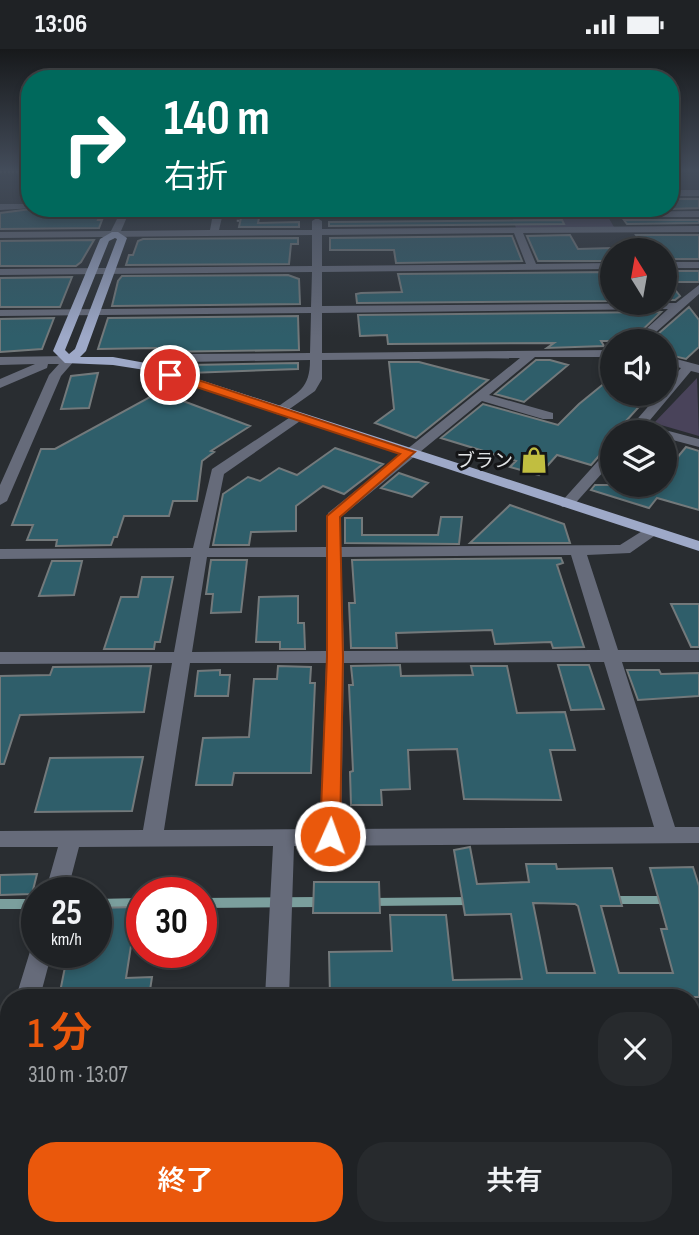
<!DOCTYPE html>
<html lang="ja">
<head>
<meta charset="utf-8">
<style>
  :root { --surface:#1f2225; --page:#272a2d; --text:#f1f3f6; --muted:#a1a4a7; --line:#3c3f42; --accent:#ea580c }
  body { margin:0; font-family:"Sofia Sans Condensed","Noto Sans JP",sans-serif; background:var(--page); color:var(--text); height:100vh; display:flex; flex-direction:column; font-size:26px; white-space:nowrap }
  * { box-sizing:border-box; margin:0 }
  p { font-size:23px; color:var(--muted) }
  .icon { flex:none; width:38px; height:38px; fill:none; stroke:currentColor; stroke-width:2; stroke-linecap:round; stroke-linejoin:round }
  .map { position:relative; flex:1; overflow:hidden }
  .drawer { position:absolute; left:0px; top:940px; width:700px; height:247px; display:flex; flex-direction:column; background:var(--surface); border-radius:28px 28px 0 0; box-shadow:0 4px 10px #0003,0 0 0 2px var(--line) }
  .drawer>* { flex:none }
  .banner { position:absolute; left:21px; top:21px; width:658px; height:147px; border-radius:28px; box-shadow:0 4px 10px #0003,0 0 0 2px var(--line); background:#00695c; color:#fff; overflow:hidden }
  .needle { width:46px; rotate:349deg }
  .fabs { position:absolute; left:600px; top:189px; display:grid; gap:14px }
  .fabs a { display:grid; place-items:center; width:77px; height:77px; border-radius:50%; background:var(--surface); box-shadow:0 4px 10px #0003,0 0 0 2px var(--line); font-size:35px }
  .speed { position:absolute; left:21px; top:828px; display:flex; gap:14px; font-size:35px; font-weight:700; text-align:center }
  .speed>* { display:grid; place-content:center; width:91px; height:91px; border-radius:50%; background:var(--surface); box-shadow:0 4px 10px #0003,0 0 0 2px var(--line); line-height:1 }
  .speed small { font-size:18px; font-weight:400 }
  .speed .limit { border:10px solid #d22; background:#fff; color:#111 }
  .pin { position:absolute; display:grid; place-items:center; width:60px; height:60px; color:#fff; margin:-30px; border:4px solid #fff; border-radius:50%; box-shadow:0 2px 7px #0007 }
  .me { position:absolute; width:77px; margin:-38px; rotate:2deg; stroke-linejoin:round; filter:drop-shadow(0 0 5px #0008) }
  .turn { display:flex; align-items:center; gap:24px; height:147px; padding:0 28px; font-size:32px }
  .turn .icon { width:91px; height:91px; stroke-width:2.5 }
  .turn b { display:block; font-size:49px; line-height:60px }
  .round { display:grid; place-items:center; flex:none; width:74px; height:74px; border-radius:28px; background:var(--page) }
  .headline { display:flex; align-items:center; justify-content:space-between; height:119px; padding:0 28px }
  h1 { font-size:42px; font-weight:600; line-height:52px; color:var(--accent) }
  .cta { display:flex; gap:14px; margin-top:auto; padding:14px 28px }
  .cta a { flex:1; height:80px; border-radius:28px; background:var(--accent); color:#fff; font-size:28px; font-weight:600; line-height:80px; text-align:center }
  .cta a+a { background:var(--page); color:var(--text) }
  .status { display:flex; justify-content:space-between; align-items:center; height:49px; padding:0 35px; background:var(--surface); direction:ltr }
  .status svg { height:19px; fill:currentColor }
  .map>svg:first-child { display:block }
</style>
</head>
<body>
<div class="status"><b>13:06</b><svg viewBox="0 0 49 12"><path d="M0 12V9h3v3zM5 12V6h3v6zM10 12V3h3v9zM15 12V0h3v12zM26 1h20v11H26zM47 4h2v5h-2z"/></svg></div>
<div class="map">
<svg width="699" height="1186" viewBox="0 0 699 1186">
  <rect width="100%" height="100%" fill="#292d31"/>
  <path fill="#49435a" d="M607,166L614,178L516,179L512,167Z
    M697,329L699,387L654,374Z
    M691,1048H699V1186H310V1178H691Z"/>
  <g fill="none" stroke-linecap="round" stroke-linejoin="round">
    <path stroke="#7b9f9d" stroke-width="8" d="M611,851H666
      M370,853L470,852
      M201,854L323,853
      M105,855L142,854"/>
    <path stroke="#7b9f9d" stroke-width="10" d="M201,854L317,853
      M0,855H37
      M96,855L142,854"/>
  </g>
  <path fill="#2f5e6a" stroke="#73797b" stroke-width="2" fill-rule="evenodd" d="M670,150H699V159L670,160Z
    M39,159L66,160L62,168L100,167L98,171H102L99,179L0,180V164Z
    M331,159H555V160L331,161Z
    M242,164H260L258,174L299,173V178H239Z
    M562,171L564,175L329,177V173Z
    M624,171H699V174L627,175Z
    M570,186L578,200L612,199V212H538L527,187Z
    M636,186H699V210H665V201H647Z
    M512,187L522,212L396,214L394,201H330V189Z
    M298,189V195H291L289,215L126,216L129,206H133L138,192L143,190Z
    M94,191L81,213L76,217H0V192Z
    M665,222H699V233H669L680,247L675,251H665Z
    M612,223V252L357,254L356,245L361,244L402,243L398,225Z
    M288,226L299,230L300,255L112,257L118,232L122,227Z
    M72,228L60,258H0V229Z
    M689,258L699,271V298L686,310L665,305V292H650Z
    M661,263L631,292H601L604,297L547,299L554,294L388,295L387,286L360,287L358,266Z
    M298,267L299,301L155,303L156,299L98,300L108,269Z
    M54,269L42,300L0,303V270Z
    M536,311H550L568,316L524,353L495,345Z
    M389,313H419L488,331L416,389L375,374L394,360Z
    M298,314V320L189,324L190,316Z
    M98,324L89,359L61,360L71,327Z
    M612,328V345H626L646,350L616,383H612V399L605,400L591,416L557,406L539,426L510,418L516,412L441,389L483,355L558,376L579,355Z
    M159,343L250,377L211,402L214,403L202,412L197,452H173L169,467H124L117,488H114L111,496L56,497L57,491H27L33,476H12L41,400H55Z
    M686,398L699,402V461L657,449L649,459L591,441L595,436H665V407L676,410Z
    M335,399L383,415L344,445L323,437L296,457V482L251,483L249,496H213L223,445L248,428L260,432L279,419L297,426Z
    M399,424L428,434L412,448L381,439Z
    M510,456L564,475L570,494H470Z
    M441,468H462L459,495L345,494V469H362V486H438Z
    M561,509L563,514L557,516L584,598L553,599L551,593L495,595L492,581L396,584L397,599H351L349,554H355L352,511Z
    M211,511H247L241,563L211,564L213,545H206Z
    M52,512H82L74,546L39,547Z
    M142,528H173L160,593H155L154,600H104L121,548H138Z
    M298,547V574H304L305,600H280V593H256L259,548Z
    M671,555H699V598H691Z
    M400,616L401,627L473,626L471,617H507L517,664L565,663L575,701H550L561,751L464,750L457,700L408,701L410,740L381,741L382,756H351L350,723L353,722L349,636H353L351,617Z
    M558,616H589L604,660L571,661Z
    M151,617L144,663L20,666L4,715H0V627L50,626L53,618Z
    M278,617L311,618L310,634H315L311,724H234L232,736H196L203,689L249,688L254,630H277Z
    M220,621V626H230L228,647H195L198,622Z
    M627,621H659L661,625L699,624V647L638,651Z
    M143,708L132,762L35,763L50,709Z
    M470,798L477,835L529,833L526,815H556L557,820L612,819L622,857H601L619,924H673L661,880H667L650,819L693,818L699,837V948H394V944L330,947L329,903L392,902L390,866H446L453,931L522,930L511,865L465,866L454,801ZM533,854L575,855L578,857L595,924H547Z
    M37,825L32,845L0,846V826Z
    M314,833H379L380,864H313Z
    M137,858L126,929L152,928L149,948H59L68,903H96V859Z"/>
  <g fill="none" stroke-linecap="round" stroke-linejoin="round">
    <path stroke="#8e9294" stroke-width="2.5" stroke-dasharray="2 2" stroke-linecap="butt" d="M0,123H30
      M232,159L238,161V173"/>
    <path fill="#666b7a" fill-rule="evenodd" d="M670,141H699V147H670Z
      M0,155H30V159H34L0,161Z
      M136,159L217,160L223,164L219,181H312V172L317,169L322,172V180L699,177V183L523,184L536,215L612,214V220L322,223V257L676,254L699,236V245L646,292H633L668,260L322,264V304L612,301V308H535L489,346L553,364V370H543L482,352L341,468V498L620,496L647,479H657L660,482L657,485L630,504L587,506L618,601H699V613H622L675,778H699V794L294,797L289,948H265L273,797L79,798L67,844H45L58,798H0V782L143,781L172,614L0,615V603H174L191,508L0,510V500L193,499L212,420L298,363L305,367L303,370L224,425L209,499L326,498L328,464L520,309L322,311V330L315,342L281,366L276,365V359C298,343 310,340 310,311L184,313L147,322L141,318L184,305L310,304L311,264L0,267V261L311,258L312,223L0,226V220L312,217V186L0,189V183L111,182L120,164ZM140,164L212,165H213L210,181L121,182L127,168ZM514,184L526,215L322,217V186ZM571,506L600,601L344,602L341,508ZM207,508H326V602L192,603ZM604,613L654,778L341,780L344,614ZM190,614H326L320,780L164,781Z
      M320,159H328L329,164L599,162L597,159H606L608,163L699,162V168H611L607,165L602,168L328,170L321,168Z
      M665,213H699V219H665Z
      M69,307L75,311L61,327L7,452L0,456V436L49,326L59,315H48L47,319L0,339V330L35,315L0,316V308Z
      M665,307L699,316V324L691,322L640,383H626L659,345H665V337L681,319L665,315Z
      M665,381L699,390V398L665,389V383H660Z
      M612,401V413L572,458H562L560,455L562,452L607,402Z
      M37,894V903H52L40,948H16L32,896Z
      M691,1009H699V1033H691Z
      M9,1010V1064L0,1068V1013Z
      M250,1178H278L279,1186H249Z"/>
    <path fill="#9ea9c8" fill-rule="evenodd" d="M112,183H118L127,189L86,302L80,308H113L151,315L699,492V502L145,321L113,316L65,314L53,302L100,190ZM115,189L117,190L75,300L69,305L65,301L109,192Z"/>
  </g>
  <linearGradient id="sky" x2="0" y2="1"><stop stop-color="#17191b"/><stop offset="0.42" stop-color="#434c5a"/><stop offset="1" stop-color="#434c5a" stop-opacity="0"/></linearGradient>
  <rect width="699" height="288" fill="url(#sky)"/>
  <path fill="#ea580c" stroke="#983908" stroke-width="2" d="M166,323H174L415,403L340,468L343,608L340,787L337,792L330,795L323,792L320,787L327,608V467L400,405L166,328Z"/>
  <defs>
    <symbol id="shop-bare" viewBox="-9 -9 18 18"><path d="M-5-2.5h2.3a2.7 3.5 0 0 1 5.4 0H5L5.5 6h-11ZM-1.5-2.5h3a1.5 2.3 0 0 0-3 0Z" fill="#c1be40" stroke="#141517" stroke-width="2.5" paint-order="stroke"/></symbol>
  </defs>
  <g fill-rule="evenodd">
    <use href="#shop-bare" x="515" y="392" width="38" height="38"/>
  </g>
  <g text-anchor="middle" stroke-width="6" stroke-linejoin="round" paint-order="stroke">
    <g font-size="19" fill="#e2e5e7" stroke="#141517" text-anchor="end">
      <text x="513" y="418">ブラン</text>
    </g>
  </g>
</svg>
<div class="fabs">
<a><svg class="needle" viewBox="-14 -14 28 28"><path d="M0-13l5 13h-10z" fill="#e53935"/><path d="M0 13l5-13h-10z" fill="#a1a4a7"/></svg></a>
<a><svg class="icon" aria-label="sound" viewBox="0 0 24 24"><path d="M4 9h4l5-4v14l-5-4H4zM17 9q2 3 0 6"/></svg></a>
<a><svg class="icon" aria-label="layers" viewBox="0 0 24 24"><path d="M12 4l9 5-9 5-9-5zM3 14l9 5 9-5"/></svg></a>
</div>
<div class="speed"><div>25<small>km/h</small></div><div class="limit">30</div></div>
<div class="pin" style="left:170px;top:326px;background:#d93025"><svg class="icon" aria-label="arrive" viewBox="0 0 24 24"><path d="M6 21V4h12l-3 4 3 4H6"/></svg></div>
<svg class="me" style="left:330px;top:787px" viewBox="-20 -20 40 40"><circle r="17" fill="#ea580c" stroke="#fff" stroke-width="3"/><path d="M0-11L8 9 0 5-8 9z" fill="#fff"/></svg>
<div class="banner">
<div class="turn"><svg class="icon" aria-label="right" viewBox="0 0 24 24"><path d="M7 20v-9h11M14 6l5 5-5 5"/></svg><div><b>140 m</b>右折</div></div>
</div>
<section class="drawer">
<div class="headline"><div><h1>1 分</h1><p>310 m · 13:07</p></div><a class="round"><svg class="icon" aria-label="close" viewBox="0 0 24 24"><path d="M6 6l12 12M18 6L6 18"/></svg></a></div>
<div class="cta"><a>終了</a><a>共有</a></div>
</section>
</div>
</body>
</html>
